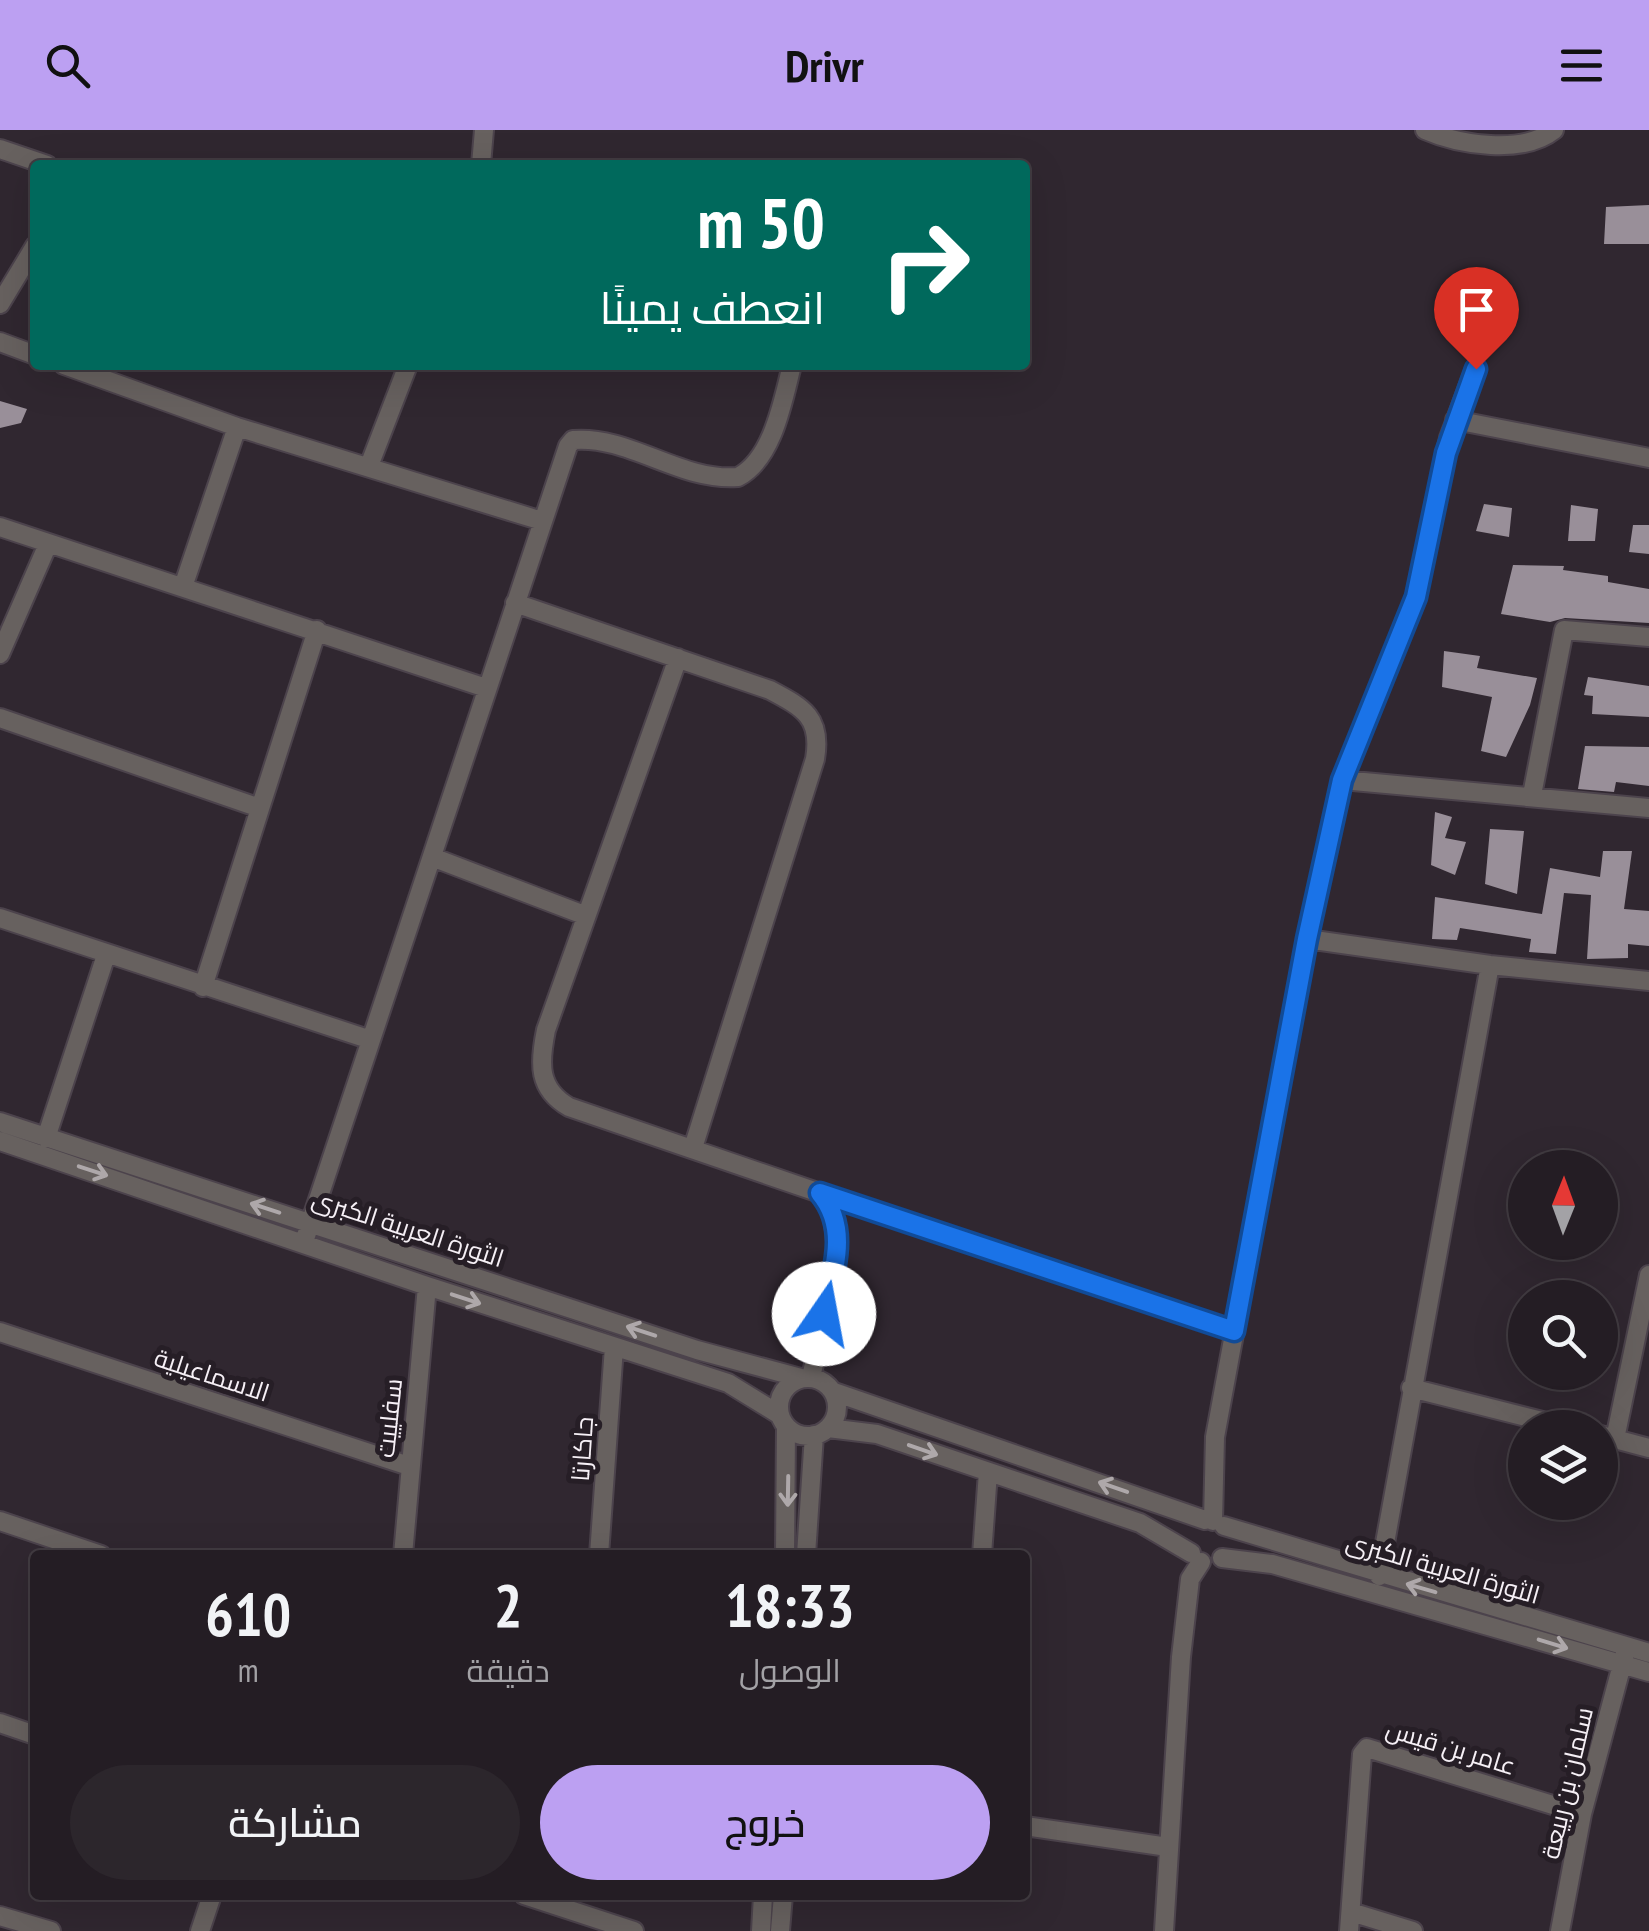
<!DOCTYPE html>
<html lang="ar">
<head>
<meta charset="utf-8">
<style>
  :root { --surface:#241d24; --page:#2c262c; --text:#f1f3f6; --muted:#a3a2a6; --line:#413b41; --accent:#bca0f2 }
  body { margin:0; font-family:"PT Sans Narrow",Cairo,sans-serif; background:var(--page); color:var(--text); direction:rtl; height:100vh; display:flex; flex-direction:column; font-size:38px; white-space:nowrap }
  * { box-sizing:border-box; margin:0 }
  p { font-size:32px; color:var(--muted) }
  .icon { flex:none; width:55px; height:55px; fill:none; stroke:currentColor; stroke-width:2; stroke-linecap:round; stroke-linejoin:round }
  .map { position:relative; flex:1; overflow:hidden; direction:ltr }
  .drawer { position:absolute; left:30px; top:1420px; width:1000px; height:350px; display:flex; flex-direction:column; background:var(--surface); border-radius:10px; box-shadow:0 10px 40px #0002,0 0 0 2px var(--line); direction:rtl }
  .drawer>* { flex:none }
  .hud { position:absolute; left:30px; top:30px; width:1000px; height:210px; border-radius:10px; box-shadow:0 10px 40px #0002,0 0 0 2px var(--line); direction:rtl; background:#00695c; color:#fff; overflow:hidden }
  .needle { width:65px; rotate:1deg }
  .buttons { position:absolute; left:1508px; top:1020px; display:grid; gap:20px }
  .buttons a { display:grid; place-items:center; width:110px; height:110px; border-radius:50%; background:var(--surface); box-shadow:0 10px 40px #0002,0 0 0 2px var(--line); font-size:50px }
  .pin { position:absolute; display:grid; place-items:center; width:85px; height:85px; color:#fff; margin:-102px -42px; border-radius:50% 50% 50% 0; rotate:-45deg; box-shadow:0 0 10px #0007 }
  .pin .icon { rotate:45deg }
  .me { position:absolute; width:110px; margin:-55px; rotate:12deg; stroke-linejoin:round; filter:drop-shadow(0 0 8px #0008) }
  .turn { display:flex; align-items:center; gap:35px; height:210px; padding:0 40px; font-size:45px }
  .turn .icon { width:130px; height:130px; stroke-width:2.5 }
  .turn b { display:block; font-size:70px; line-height:85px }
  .eta { display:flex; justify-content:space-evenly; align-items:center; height:170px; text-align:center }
  .eta b { font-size:60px; font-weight:600; line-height:70px }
  .cta { display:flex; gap:20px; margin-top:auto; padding:20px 40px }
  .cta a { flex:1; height:115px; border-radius:60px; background:var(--accent); color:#111; font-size:40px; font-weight:600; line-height:115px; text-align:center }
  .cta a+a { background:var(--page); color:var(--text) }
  header { display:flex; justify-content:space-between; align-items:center; height:130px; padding:0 40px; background:var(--accent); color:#111; font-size:45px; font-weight:600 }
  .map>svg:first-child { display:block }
</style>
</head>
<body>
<header><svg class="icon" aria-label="menu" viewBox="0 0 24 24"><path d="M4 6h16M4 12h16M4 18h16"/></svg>Drivr<svg class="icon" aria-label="search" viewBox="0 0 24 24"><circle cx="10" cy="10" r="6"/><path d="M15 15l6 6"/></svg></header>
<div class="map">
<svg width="1649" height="1801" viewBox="0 0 1649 1801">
  <rect width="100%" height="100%" fill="#302730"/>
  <path fill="#998f99" d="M1649,75V114H1604L1606,77Z
    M0,271L27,279L21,293L0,298Z
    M1484,374L1512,378L1509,407L1476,401Z
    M1571,375L1598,379L1595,411H1568Z
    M1633,395H1649V424L1629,422Z
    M1513,435L1564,436L1563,440L1608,446V452L1649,459V493L1565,488L1550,492L1501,484Z
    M1444,521L1480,526L1477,538L1537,548L1530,575L1506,627L1481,621L1492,567L1442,557Z
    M1588,547L1649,556V587L1592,584L1593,566L1584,565Z
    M1585,616L1649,617V656L1616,652L1614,662L1578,659Z
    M1435,682L1452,687L1445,708L1466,712L1455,745L1431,735Z
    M1490,699L1524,701L1517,764L1485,754Z
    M1603,721H1632L1624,779L1649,781V816L1628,814V828L1587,829L1591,765L1564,763L1556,824L1529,822L1531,809L1460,798L1457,810L1432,809L1435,767L1542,784L1550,738L1600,747Z"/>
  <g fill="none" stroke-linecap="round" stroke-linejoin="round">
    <defs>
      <path id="minor" d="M1425,0C1459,15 1523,25 1554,0
        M0,19L47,35
        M481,35L484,0
        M0,174L35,116
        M0,212L35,225
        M64,235L237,297L542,391
        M1455,290L1649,328
        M369,336L408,235
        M0,397L486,558
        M184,454L237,297
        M515,473L770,560C804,578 822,588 815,629L693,1018
        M0,524L48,414
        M678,528L546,900C539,934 538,959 569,977L820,1063C856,1107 822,1196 811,1247
        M0,588L257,677
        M1342,650L1649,678
        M1532,665L1564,500L1649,507
        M432,727L584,785
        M0,788L368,909
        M1307,809L1490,835L1649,851
        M203,857L317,500
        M0,992L697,1220L801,1248
        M46,1008L106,825
        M0,1011L427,1156L728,1253L780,1285
        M821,1063L1234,1201
        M304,1112L568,316L573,310C629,305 681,352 738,347C773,329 783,270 792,235
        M0,1202L409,1336
        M779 1277a29 29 0 1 1 58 0a29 29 0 1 1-58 0Z
        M1411,1258L1570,1298
        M834,1262L1205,1390
        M828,1298L877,1304L1140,1393L1191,1423
        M1600,1305L1649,1318
        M1615,1309L1649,1145
        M0,1391L101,1425
        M1213,1391L1215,1307L1307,809L1342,650L1415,467L1449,308L1475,239
        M1224,1396L1649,1523
        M403,1425L427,1156
        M599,1425L614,1217
        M785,1425L786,1297
        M806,1425L814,1305
        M982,1425L988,1342
        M1222,1428L1272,1434L1649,1542
        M1379,1446L1490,835
        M0,1593L35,1605
        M1025,1696L1168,1717
        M524,1765L634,1801
        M1351,1782L1413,1801
        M0,1786L51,1801
        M200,1801L212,1765
        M761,1801L763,1765
        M780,1801L783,1765
        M1164,1801L1181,1527L1190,1449L1201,1432
        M1349,1801L1362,1624L1367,1618L1582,1684
        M1560,1801L1582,1684L1624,1527"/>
    </defs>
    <use href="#minor" stroke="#4c434c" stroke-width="22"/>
    <use href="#minor" stroke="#67615f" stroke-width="18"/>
  </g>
  <defs><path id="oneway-shaft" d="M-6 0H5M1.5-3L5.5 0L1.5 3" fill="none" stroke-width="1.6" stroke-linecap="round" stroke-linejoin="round" transform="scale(2.5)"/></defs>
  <g stroke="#aea8aa">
    <use href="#oneway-shaft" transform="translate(93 1041) rotate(18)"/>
    <use href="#oneway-shaft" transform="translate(265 1078) rotate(-162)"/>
    <use href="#oneway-shaft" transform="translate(466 1169) rotate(18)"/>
    <use href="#oneway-shaft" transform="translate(641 1201) rotate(-162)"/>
    <use href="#oneway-shaft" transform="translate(923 1320) rotate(19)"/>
    <use href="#oneway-shaft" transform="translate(1113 1357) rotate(-161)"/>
    <use href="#oneway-shaft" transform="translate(788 1361) rotate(91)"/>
    <use href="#oneway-shaft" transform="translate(1421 1458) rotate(-164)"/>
    <use href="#oneway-shaft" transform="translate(1553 1514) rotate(17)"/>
  </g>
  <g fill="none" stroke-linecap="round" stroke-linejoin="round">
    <defs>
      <path id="route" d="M824,1184C833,1142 850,1099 820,1063L1234,1201L1307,809L1342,650L1416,467L1446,323L1476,239"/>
    </defs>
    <use href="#route" stroke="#114b97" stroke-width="25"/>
    <use href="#route" stroke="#1a73e8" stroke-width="18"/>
  </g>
  <g text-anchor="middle" stroke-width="10" stroke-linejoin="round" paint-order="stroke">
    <g font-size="25" fill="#f6f0f6" stroke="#261e26">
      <text transform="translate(408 1098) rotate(18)" y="9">الثورة العربية الكبرى</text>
      <text transform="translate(212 1245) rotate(18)" y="9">الاسماعيلية</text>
      <text transform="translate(389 1288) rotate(-84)" y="9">سفلييت</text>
      <text transform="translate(582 1319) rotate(-86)" y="9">جاكارتا</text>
      <text transform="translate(1443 1438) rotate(16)" y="9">الثورة العربية الكبرى</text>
      <text transform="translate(1451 1617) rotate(17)" y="9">عامر بن قيس</text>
      <text transform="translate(1567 1653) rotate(-77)" y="9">سلمان بن ربيعة</text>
    </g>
  </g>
</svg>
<div class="buttons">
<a><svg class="needle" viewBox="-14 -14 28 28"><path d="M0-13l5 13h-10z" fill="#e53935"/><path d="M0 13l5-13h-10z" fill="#a3a2a6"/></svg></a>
<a><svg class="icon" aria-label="search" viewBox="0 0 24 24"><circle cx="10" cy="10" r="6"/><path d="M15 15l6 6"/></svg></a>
<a><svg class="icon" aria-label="layers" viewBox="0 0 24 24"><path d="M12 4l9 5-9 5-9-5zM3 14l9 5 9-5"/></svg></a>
</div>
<div class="pin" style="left:1476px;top:239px;background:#d93025"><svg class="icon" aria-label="arrive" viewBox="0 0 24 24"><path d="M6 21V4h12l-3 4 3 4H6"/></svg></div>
<svg class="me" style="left:824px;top:1184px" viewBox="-20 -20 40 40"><circle r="19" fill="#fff"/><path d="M0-13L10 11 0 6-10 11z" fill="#1a73e8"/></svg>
<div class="hud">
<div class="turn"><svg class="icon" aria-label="right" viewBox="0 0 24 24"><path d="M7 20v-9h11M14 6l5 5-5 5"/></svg><div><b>50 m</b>انعطف يمينًا</div></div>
</div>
<section class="drawer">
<div class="eta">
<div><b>18:33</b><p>الوصول</p></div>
<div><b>2</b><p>دقيقة</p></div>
<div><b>610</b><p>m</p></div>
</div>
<div class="cta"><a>خروج</a><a>مشاركة</a></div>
</section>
</div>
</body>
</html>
